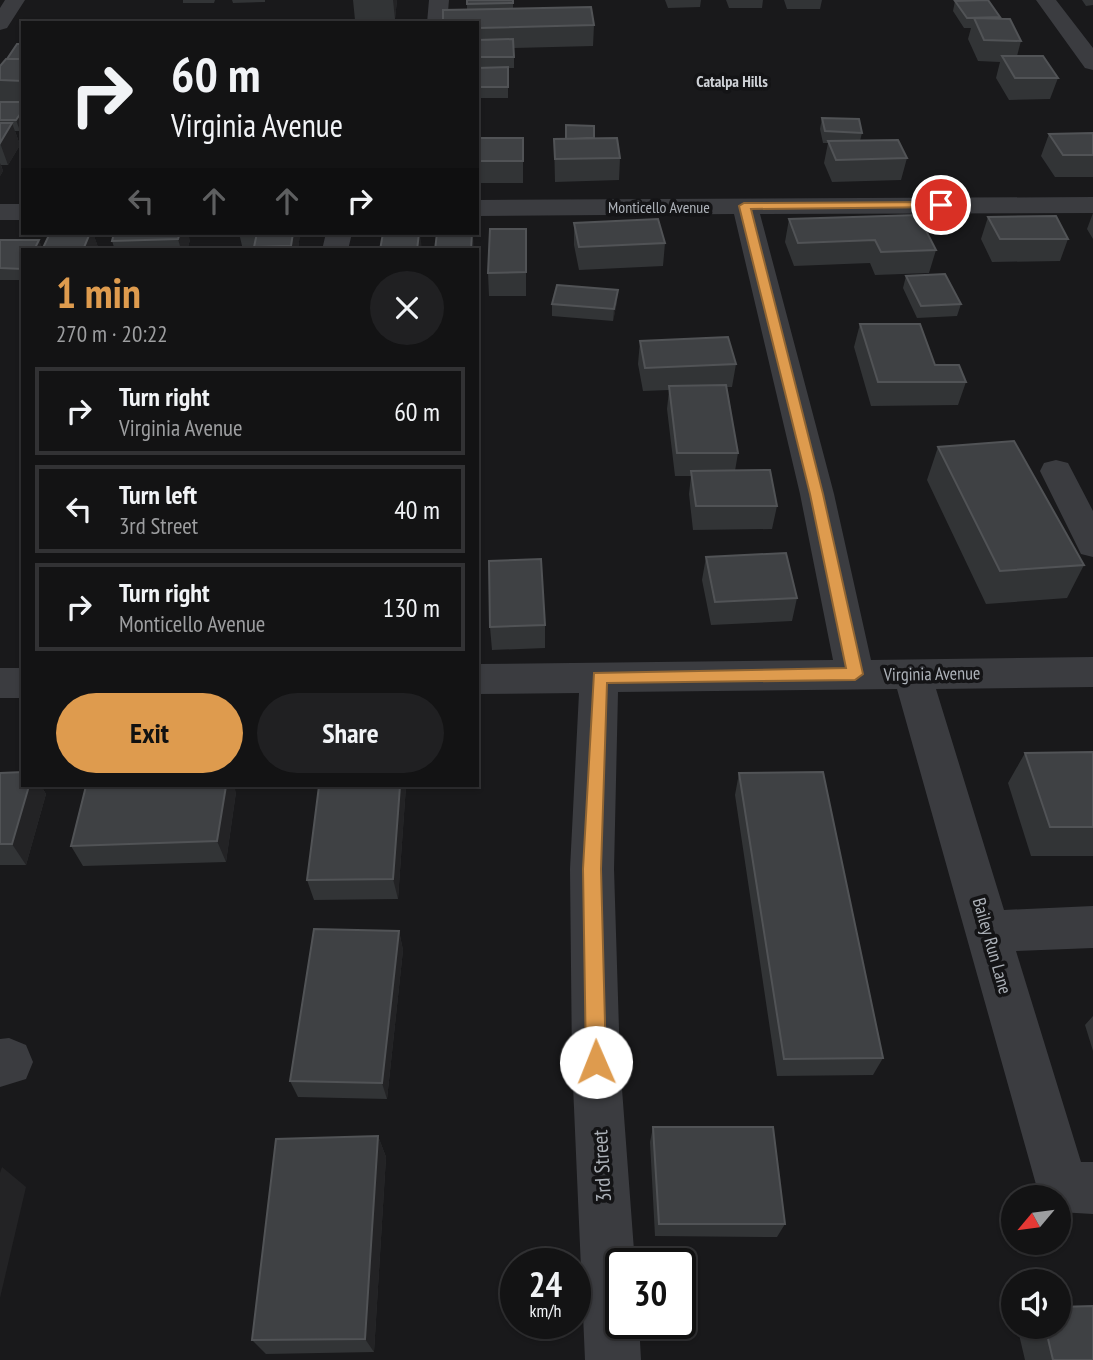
<!DOCTYPE html>
<html lang="en">
<head>
<meta charset="utf-8">
<style>
  :root { --surface:#131314; --page:#202022; --text:#f1f3f6; --muted:#9d9ea0; --line:#323234; --accent:#de9b4e }
  body { margin:0; font-family:"PT Sans Narrow",sans-serif; background:var(--page); color:var(--text); height:100vh; display:flex; flex-direction:column; font-size:26px; white-space:nowrap }
  * { box-sizing:border-box; margin:0 }
  p { font-size:23px; color:var(--muted) }
  .icon { flex:none; width:38px; height:38px; fill:none; stroke:currentColor; stroke-width:2; stroke-linecap:round; stroke-linejoin:round }
  .map { position:relative; flex:1; overflow:hidden }
  .details { position:absolute; left:21px; top:248px; width:458px; height:539px; display:flex; flex-direction:column; background:var(--surface); border-radius:0px; box-shadow:0 2px 5px #0004,0 0 0 2px var(--line) }
  .details>* { flex:none }
  .banner { position:absolute; left:21px; top:21px; width:458px; height:214px; border-radius:0px; box-shadow:0 2px 5px #0004,0 0 0 2px var(--line); background:#131314; color:var(--text); overflow:hidden }
  .needle { width:46px; rotate:241deg }
  .buttons { position:absolute; left:1001px; top:1185px; display:grid; gap:14px }
  .buttons a { display:grid; place-items:center; width:70px; height:70px; border-radius:50%; background:var(--surface); box-shadow:0 2px 5px #0004,0 0 0 2px var(--line); font-size:35px }
  .speed { position:absolute; left:500px; top:1248px; display:flex; gap:14px; font-size:35px; font-weight:700; text-align:center }
  .speed>* { display:grid; place-content:center; width:91px; height:91px; border-radius:50%; background:var(--surface); box-shadow:0 2px 5px #0004,0 0 0 2px var(--line); line-height:1 }
  .speed small { font-size:18px; font-weight:400 }
  .speed .limit { border:4px solid #111; border-radius:10px; background:#fff; color:#111 }
  .pin { position:absolute; display:grid; place-items:center; width:60px; height:60px; color:#fff; margin:-30px; border:4px solid #fff; border-radius:50%; box-shadow:0 2px 7px #0007 }
  .me { position:absolute; width:77px; margin:-38px; rotate:359deg; stroke-linejoin:round; filter:drop-shadow(0 0 5px #0008) }
  .turn { display:flex; align-items:center; gap:24px; height:147px; padding:0 35px; font-size:32px }
  .turn .icon { width:91px; height:91px; stroke-width:2.5 }
  .turn b { display:block; font-size:49px; line-height:60px }
  .lanes { display:flex; align-items:center; height:66px; padding:0 35px; background:#0003; justify-content:center; gap:35px; direction:ltr }
  .lanes .off { opacity:.35 }
  .round { display:grid; place-items:center; flex:none; width:74px; height:74px; border-radius:37px; background:var(--page) }
  .head { display:flex; align-items:center; justify-content:space-between; height:119px; padding:0 35px }
  h1 { font-size:42px; font-weight:600; line-height:52px; color:var(--accent) }
  .button { display:flex; gap:14px; margin-top:auto; padding:14px 35px }
  .button a { flex:1; height:80px; border-radius:42px; background:var(--accent); color:#111; font-size:28px; font-weight:600; line-height:80px; text-align:center }
  .button a+a { background:var(--page); color:var(--text) }
  ul { padding:0; list-style:none }
  li { display:flex; align-items:center; gap:21px; height:88px; margin:0 14px 10px; padding:0 21px; border:4px solid var(--line); border-radius:0px }
  li div { flex:1 }
  li b { display:block; font-size:26px }
  li em { font-style:normal }
  .map>svg:first-child { display:block }
</style>
</head>
<body>
<div class="map">
<svg width="1093" height="1360" viewBox="0 0 1093 1360">
  <rect width="100%" height="100%" fill="#19191b"/>
  <g fill="none" stroke-linecap="round" stroke-linejoin="round">
    <path fill="#3b3c40" fill-rule="evenodd" d="M5,0H25L7,28L0,30V8Z
      M429,0H449L447,23H427Z
      M1036,0H1056L1093,48V70L1085,68Z
      M1093,197V213L760,214L834,494L871,660L1093,657V687L936,689L1004,910L1093,906V948L1016,951L1081,1162H1093V1214L1059,1212V1197H1041L1037,1188L897,689L618,692L614,869L620,1062L635,1264H621V1323H639L641,1360H585L572,1062L570,869L579,693L478,694V664L833,660L800,494L734,214L478,216V200Z
      M0,204H23V220H0Z
      M326,233H352L348,250H322Z
      M1056,460L1068,463L1093,511V557L1081,554L1040,471L1044,463Z
      M0,668H23V698H0Z
      M9,1038L26,1045L33,1062L26,1079L0,1087V1039Z"/>
  </g>
  <path fill="#323436" d="M183,0H215L214,3H183Z
    M232,0H265V2L233,3Z
    M353,0H397L395,19L355,20Z
    M467,0H513V9L594,25L593,46L514,48V68H508V98H478V23L467,10Z
    M665,0H701L700,7L668,8Z
    M726,0H763L762,8H729Z
    M784,0H822L820,9H787Z
    M1082,0H1093V5L1086,6Z
    M955,1L1000,17L999,18L1021,41L1017,56L1058,78L1050,99L1009,100L996,78L1000,62L978,61L968,39L971,28H964L953,11Z
    M23,44V102L0,101V66Z
    M0,102H23L20,131H15L20,145L8,165H1L3,171L0,176Z
    M822,118L862,133L860,141L907,158L901,180L832,182L824,163L828,143H823L820,129Z
    M1093,133V177H1055L1041,156L1049,134Z
    M478,138H523V183H478Z
    M594,138L620,158L619,180L555,182L554,139Z
    M1093,213V239L1087,229Z
    M988,217L1068,239L1060,261L992,262L981,239Z
    M789,219L936,250L929,273L875,275L870,263L794,266L785,242Z
    M574,223L665,243L663,266L579,270L574,245Z
    M526,229V296H489L488,273Z
    M50,233H93L99,250H23V280H0V240L43,249Z
    M114,233L190,240L187,250H115L112,241Z
    M239,233H300L298,250H243Z
    M906,276L961,304L957,316L917,318L903,288Z
    M617,302L613,321L552,316V304Z
    M860,324L966,382L958,405L871,406L854,347Z
    M640,341L736,364L732,387H727L738,453L735,471L777,506L772,529L693,530L689,494L691,476H675L667,409L669,390L643,391L638,364Z
    M938,447L1084,565L1067,598L986,604L927,480Z
    M706,557L797,598L792,621L711,625L702,580Z
    M545,625V648L492,650L490,627Z
    M1093,752V856H1031L1008,783L1025,753Z
    M0,773L23,786H41L46,794L26,865H0Z
    M739,773L883,1058L873,1075L777,1076L735,795Z
    M319,786H406L398,899L314,900L307,880Z
    M236,792L226,862L83,866L71,846Z
    M399,931L403,950L387,1099L298,1097L290,1081Z
    M1093,1016V1051L1085,1025Z
    M653,1127L785,1224L777,1237L655,1236L650,1142Z
    M378,1136L386,1157L374,1352L266,1354L252,1340Z
    M1017,1326H1059L1093,1360H1025Z"/>
  <path fill="#232325" d="M393,0H397L395,19Z
    M23,110V127L20,131L16,120Z
    M12,123L20,145L8,165L0,143Z
    M0,163L3,171L0,176Z
    M90,233H93L99,250H83Z
    M180,233H188L190,240L187,250H181L178,239Z
    M293,233H300L298,250H292L291,246Z
    M419,233H420L422,250H417Z
    M473,233L474,250H471Z
    M39,240L43,250H34Z
    M618,290L617,302L613,321L614,309Z
    M29,786H41L46,794L26,865L12,844Z
    M226,786H234L236,792L226,862L217,841Z
    M400,786H406L398,899L393,879Z
    M399,931L403,950L387,1099L382,1083Z
    M378,1136L386,1157L374,1352L365,1339Z
    M2,1167L26,1187L0,1298V1173Z"/>
  <path fill="#3f4144" stroke="#515356" stroke-width="2" d="M467,0H513V3L467,4Z
    M988,0L1000,17L967,18L955,1Z
    M591,7L594,25L478,28V23H443V10Z
    M974,18L1010,19L1021,41L984,40Z
    M513,39L514,57H478V40Z
    M17,44H23V59H7Z
    M1002,56H1043L1058,78H1015Z
    M6,59H23V81L0,80V66Z
    M508,67V87H478V68Z
    M0,102H23V110L16,120H0Z
    M822,118L859,119L862,133L825,131Z
    M0,123H12L0,143Z
    M566,125L594,126V138L566,139Z
    M1093,133V155H1063L1049,134Z
    M478,138H523V161H478Z
    M617,138L620,158L555,159L554,139Z
    M898,140L907,158L836,160L828,141Z
    M918,215L936,250L881,252L875,240L798,243L789,219Z
    M1056,216L1068,239H1000L988,217Z
    M658,219L665,243L579,247L574,223Z
    M490,229H526V272L488,273Z
    M50,233H90L83,250H42Z
    M114,233H180L178,239L112,241Z
    M239,233H293L291,246L254,247L257,233Z
    M383,233H419L417,250H380Z
    M437,233H472L471,250H435Z
    M0,240H39L34,250H23V269L0,268Z
    M945,274L961,304L921,306L906,276Z
    M557,285L618,290L614,309L552,304Z
    M860,324H920L935,365H959L966,382H878Z
    M728,337L736,364L645,368L640,341Z
    M726,385L738,453H677L669,386Z
    M1014,441L1084,565L1000,571L938,447Z
    M770,470L777,506H696L691,471Z
    M786,553L797,598L715,602L706,557Z
    M541,559L545,625L490,627L489,561Z
    M1093,752V827H1050L1025,753Z
    M23,772V786H29L12,844H0V773Z
    M823,772L883,1058L784,1059L739,773Z
    M86,786H226L217,841L71,846Z
    M319,786H400L393,879L307,880Z
    M314,929L399,931L382,1083L290,1081Z
    M653,1127H773L785,1224H659Z
    M378,1136L365,1339L252,1340L276,1139Z
    M1093,1306V1360H1053L1045,1326H1059V1307Z"/>
  <path fill="#de9b4e" stroke="#906533" stroke-width="2" d="M941,202L947,205L945,207L751,209L823,494L863,674L855,680L607,683L601,869L606,1062L603,1069L596,1072L589,1069L586,1062L583,869L594,673L846,668L810,494L739,206L744,203Z"/>
  <g text-anchor="middle" stroke-width="7" stroke-linejoin="round" paint-order="stroke">
    <g font-size="16" font-weight="bold" fill="#ced1d6" stroke="#141416">
      <text x="732" y="87">Catalpa Hills</text>
    </g>
    <g font-size="16" fill="#adb2b9" stroke="#141416">
      <text x="659" y="213">Monticello Avenue</text>
    </g>
    <g font-size="18" fill="#adb2b9" stroke="#141416">
      <text transform="translate(932 674) rotate(-1)" y="6">Virginia Avenue</text>
      <text transform="translate(992 946) rotate(74)" y="6">Bailey Run Lane</text>
    </g>
    <g font-size="21" fill="#adb2b9" stroke="#141416">
      <text transform="translate(602 1166) rotate(-93)" y="7">3rd Street</text>
    </g>
  </g>
</svg>
<div class="buttons">
<a><svg class="needle" viewBox="-14 -14 28 28"><path d="M0-13l5 13h-10z" fill="#e53935"/><path d="M0 13l5-13h-10z" fill="#9d9ea0"/></svg></a>
<a><svg class="icon" aria-label="sound" viewBox="0 0 24 24"><path d="M4 9h4l5-4v14l-5-4H4zM17 9q2 3 0 6"/></svg></a>
</div>
<div class="speed"><div>24<small>km/h</small></div><div class="limit">30</div></div>
<div class="pin" style="left:941px;top:205px;background:#d93025"><svg class="icon" aria-label="arrive" viewBox="0 0 24 24"><path d="M6 21V4h12l-3 4 3 4H6"/></svg></div>
<svg class="me" style="left:596px;top:1062px" viewBox="-20 -20 40 40"><circle r="19" fill="#fff"/><path d="M0-13L10 11 0 6-10 11z" fill="#de9b4e"/></svg>
<div class="banner">
<div class="turn"><svg class="icon" aria-label="right" viewBox="0 0 24 24"><path d="M7 20v-9h11M14 6l5 5-5 5"/></svg><div><b>60 m</b>Virginia Avenue</div></div>
<div class="lanes"><svg class="icon off" aria-label="left" viewBox="0 0 24 24"><path d="M17 20v-9H6M10 6l-5 5 5 5"/></svg><svg class="icon off" aria-label="ahead" viewBox="0 0 24 24"><path d="M12 20V5M6 11l6-6 6 6"/></svg><svg class="icon off" aria-label="ahead" viewBox="0 0 24 24"><path d="M12 20V5M6 11l6-6 6 6"/></svg><svg class="icon" aria-label="right" viewBox="0 0 24 24"><path d="M7 20v-9h11M14 6l5 5-5 5"/></svg></div>
</div>
<section class="details">
<div class="head"><div><h1>1 min</h1><p>270 m · 20:22</p></div><a class="round"><svg class="icon" aria-label="close" viewBox="0 0 24 24"><path d="M6 6l12 12M18 6L6 18"/></svg></a></div>
<ul>
<li><svg class="icon" aria-label="right" viewBox="0 0 24 24"><path d="M7 20v-9h11M14 6l5 5-5 5"/></svg><div><b>Turn right</b><p>Virginia Avenue</p></div><em>60 m</em></li>
<li><svg class="icon" aria-label="left" viewBox="0 0 24 24"><path d="M17 20v-9H6M10 6l-5 5 5 5"/></svg><div><b>Turn left</b><p>3rd Street</p></div><em>40 m</em></li>
<li><svg class="icon" aria-label="right" viewBox="0 0 24 24"><path d="M7 20v-9h11M14 6l5 5-5 5"/></svg><div><b>Turn right</b><p>Monticello Avenue</p></div><em>130 m</em></li>
</ul>
<div class="button"><a>Exit</a><a>Share</a></div>
</section>
</div>
</body>
</html>
